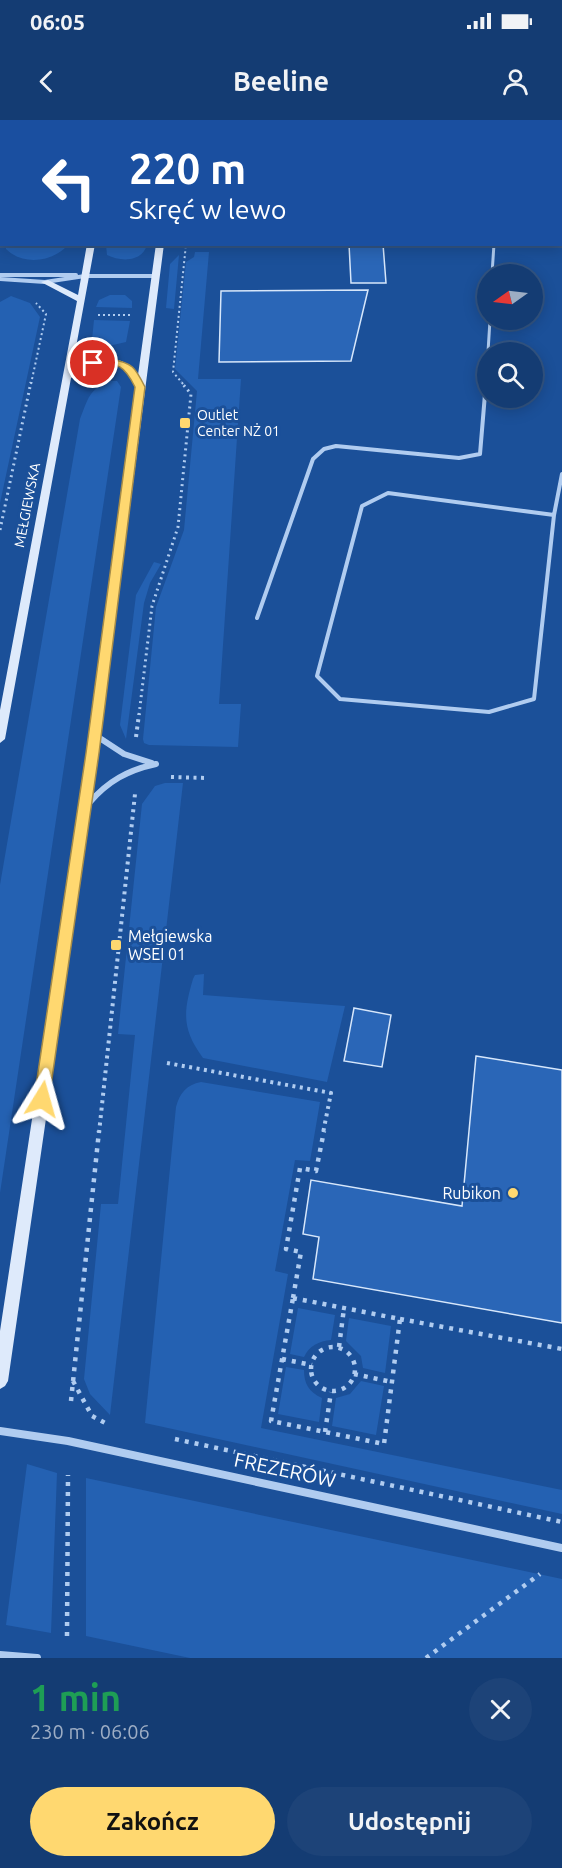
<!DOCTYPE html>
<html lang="pl">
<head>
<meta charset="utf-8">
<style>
  :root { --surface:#143c73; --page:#1d4378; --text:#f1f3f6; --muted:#9dadc4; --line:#335685; --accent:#ffd870 }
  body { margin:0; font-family:Ubuntu,sans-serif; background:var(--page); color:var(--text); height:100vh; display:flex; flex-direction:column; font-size:22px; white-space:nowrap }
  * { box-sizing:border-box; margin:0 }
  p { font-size:20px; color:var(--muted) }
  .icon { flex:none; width:33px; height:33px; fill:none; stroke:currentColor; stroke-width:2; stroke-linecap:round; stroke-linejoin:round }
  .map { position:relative; height:1538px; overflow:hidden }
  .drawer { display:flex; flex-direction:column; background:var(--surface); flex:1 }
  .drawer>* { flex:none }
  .banner { position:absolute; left:0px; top:0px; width:562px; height:126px; box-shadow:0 3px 15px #0003,0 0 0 2px var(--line); background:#1a4fa0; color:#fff; overflow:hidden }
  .needle { width:39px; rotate:256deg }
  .tools { position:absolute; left:477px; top:144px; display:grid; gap:12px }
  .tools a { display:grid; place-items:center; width:66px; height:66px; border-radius:50%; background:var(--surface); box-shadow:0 3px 15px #0003,0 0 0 2px var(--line); font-size:30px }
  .pin { position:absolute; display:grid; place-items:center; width:51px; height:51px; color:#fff; margin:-26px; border:3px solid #fff; border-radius:50%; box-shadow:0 2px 6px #0007 }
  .me { position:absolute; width:66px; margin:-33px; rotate:8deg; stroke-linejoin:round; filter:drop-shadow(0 0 4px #0008) }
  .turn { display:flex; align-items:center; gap:21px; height:126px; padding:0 30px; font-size:27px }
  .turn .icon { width:78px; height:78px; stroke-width:2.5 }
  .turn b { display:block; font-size:42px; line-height:51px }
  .round { display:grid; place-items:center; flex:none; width:63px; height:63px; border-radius:32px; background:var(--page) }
  .headline { display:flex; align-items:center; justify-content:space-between; height:102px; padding:0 30px }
  h1 { font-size:36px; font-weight:600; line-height:45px; color:#1e9e55 }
  .button { display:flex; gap:12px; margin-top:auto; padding:12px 30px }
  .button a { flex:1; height:69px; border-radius:36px; background:var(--accent); color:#111; font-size:24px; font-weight:600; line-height:69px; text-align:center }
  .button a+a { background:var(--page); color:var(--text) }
  .status { display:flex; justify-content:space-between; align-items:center; height:42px; padding:0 30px; background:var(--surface); direction:ltr }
  .status svg { height:16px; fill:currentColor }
  header { display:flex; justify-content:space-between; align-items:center; height:78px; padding:0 30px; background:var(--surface); font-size:27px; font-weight:600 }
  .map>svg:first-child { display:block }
</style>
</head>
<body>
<div class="status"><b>06:05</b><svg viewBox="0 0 49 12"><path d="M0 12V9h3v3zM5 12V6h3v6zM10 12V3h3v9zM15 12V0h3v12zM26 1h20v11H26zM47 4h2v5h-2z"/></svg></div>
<header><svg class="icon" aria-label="back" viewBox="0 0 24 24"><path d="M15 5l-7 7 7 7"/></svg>Beeline<svg class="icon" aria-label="person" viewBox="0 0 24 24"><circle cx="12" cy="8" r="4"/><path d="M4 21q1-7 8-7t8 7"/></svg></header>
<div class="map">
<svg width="562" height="1538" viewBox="0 0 562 1538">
  <rect width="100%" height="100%" fill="#1b5099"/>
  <path fill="#2461b2" d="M6,125V124L68,125C53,142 23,146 6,129Z
    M106,125V124L147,125C142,142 121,142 107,135Z
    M195,132H209L198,259H241L219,584H241L238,627L149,625L144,623L143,619L156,487L184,410L197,271L175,249L186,142L194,137Z
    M179,135L174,189L166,188L170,144Z
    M110,175H125L132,181V188L96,187L99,180Z
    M11,176L30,183L40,197L0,383V182Z
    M94,200L130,201L126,222L91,230Z
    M110,261H117L121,267L0,1073V765L80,299C88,279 89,269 110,261Z
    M154,442L161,444L150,463L144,483L126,619L120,605L136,475Z
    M165,663H183L110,1295L90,1274L84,1259L101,1084H118L135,915L118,914L142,684L155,666Z
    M204,854L203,875L345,886L327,962L203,938C182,909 183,893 193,859L195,855Z
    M201,962L320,982L310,1041L295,1040L275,1151L288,1154L261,1308L562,1370V1394L145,1303L176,987C180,973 186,965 201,962Z
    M298,1188L335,1195L331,1220C319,1221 309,1226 304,1237L290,1234Z
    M349,1198L391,1206L385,1253L363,1248L361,1236L346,1221Z
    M286,1247L304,1250C304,1264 309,1272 322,1278L319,1302L278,1294Z
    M361,1261L384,1266L376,1315L332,1306L336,1278L350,1274Z
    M27,1344L57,1353L51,1513L6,1505Z
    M86,1358L562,1459V1538H190L86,1516Z"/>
  <path fill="#2a66b7" stroke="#d7e7fb" stroke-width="1.5" d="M349,124H383L386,163H351Z
    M368,170L351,241L219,242L221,171Z
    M354,888L391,895L382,947L344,941Z
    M476,936L562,950V1203L313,1159L319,1117L303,1114L311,1060L462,1086Z"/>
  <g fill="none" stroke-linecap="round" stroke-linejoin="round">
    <path stroke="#b0ccf0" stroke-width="2" stroke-dasharray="2 3" stroke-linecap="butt" d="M23,2L25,0
      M29,2L31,0
      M0,30L2,27
      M0,41L2,39
      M98,195H130
      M31,264L46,194L36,183
      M183,264L173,252L186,124"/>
    <path stroke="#b0ccf0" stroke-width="3" stroke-dasharray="2 4" stroke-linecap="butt" d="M0,410L31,262
      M139,595L152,486L178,407L191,274L181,262"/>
    <path stroke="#b0ccf0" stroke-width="4" stroke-dasharray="3 4.5" stroke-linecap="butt" d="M136,617L139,594
      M171,657L207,658
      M167,943L331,973L323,1013
      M99,1013L135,674"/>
    <path stroke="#b0ccf0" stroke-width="4.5" stroke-dasharray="4 6" stroke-linecap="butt" d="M293,1178L301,1132L286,1129L300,1048L316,1051L324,1011
      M293,1178L400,1199L384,1324L271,1301Z
      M400,1199L562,1229
      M311 1249a22 22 0 1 1 44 0a22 22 0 1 1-44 0Z
      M339,1227L344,1188
      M282,1239L312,1245
      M354,1254L392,1262
      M73,1261L92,1296L109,1305
      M71,1281L99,1011
      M325,1312L331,1272
      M175,1319L562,1402
      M67,1516L68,1355
      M426,1538L540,1454"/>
    <path stroke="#b0ccf0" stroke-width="3" d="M469,0L473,2
      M492,154L494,124
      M488,232L490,200
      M486,264L488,234"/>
    <path stroke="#b0ccf0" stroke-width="4" d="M388,373L554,395L534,579L489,592L340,579L317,556L362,386Z
      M554,395L562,354
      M257,498L313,339L324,329L336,326L459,338L480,334L486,262"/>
    <path stroke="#b0ccf0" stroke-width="4" d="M0,97L2,92
      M0,155H76
      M0,159L45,162L85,156H155"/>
    <path stroke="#b0ccf0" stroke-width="6" d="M95,615L124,634L152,643
      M89,683C108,661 128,650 156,644"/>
    <path stroke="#b0ccf0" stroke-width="8" d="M0,1311L68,1321L562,1428
      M0,1535L37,1538"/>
    <path fill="#deeafb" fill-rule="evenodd" d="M113,0H119L112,2Z
      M173,0H179L172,2Z
      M87,124H95L72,249C93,237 124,232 138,255L156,124H164L91,688L8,1261L5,1266L0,1269V1211L79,688L137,268C133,263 132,256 127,251C113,235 85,248 71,258L5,619L0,623V590L77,181L41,162L48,160L78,175Z"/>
  </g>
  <path fill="#ffd870" stroke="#a68c49" stroke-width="1.5" d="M110,239C133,243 135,247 145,267L99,633L49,979L47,984L42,986L36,984L34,979L86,633L135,267C116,228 107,256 88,243L93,240Z"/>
  <g fill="#ffd870" stroke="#1b5099" stroke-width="2">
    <rect x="179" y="297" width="12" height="12" rx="3"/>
    <rect x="110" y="819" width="12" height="12" rx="3"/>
    <circle cx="513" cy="1073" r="6"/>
  </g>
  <g text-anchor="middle" stroke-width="6" stroke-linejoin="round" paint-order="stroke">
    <g font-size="14" fill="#fff" stroke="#1b5099" text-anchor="start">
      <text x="197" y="300">Outlet<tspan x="197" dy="16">Center NŻ 01</tspan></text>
    </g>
    <g font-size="14" fill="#fff" stroke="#1b5099">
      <text transform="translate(27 385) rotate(-79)" y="5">MEŁGIEWSKA</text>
    </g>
    <g font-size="16" fill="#fff" stroke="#1b5099" text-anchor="start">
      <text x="128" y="822">Mełgiewska<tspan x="128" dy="18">WSEI 01</tspan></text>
      <text x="501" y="1079" text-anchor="end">Rubikon</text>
    </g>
    <g font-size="20" fill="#fff" stroke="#1b5099">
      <text transform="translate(285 1350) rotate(12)" y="7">FREZERÓW</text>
    </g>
  </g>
</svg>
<div class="tools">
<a><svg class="needle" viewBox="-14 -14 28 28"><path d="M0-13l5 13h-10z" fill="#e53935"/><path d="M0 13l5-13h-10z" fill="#9dadc4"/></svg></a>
<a><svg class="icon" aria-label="search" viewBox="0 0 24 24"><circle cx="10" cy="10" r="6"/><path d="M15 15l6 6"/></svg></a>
</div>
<div class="pin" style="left:93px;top:243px;background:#d93025"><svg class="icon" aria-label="arrive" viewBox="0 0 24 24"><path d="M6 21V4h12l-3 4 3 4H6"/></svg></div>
<svg class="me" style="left:42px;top:979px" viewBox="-20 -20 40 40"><path d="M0-17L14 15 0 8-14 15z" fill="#ffd870" stroke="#fff" stroke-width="4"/></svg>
<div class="banner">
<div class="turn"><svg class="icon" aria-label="left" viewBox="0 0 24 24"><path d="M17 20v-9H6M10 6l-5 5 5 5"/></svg><div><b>220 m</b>Skręć w lewo</div></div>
</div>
</div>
<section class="drawer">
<div class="headline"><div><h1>1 min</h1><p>230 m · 06:06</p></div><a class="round"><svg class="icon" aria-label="close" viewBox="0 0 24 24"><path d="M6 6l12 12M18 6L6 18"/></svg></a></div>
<div class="button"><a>Zakończ</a><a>Udostępnij</a></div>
</section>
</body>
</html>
